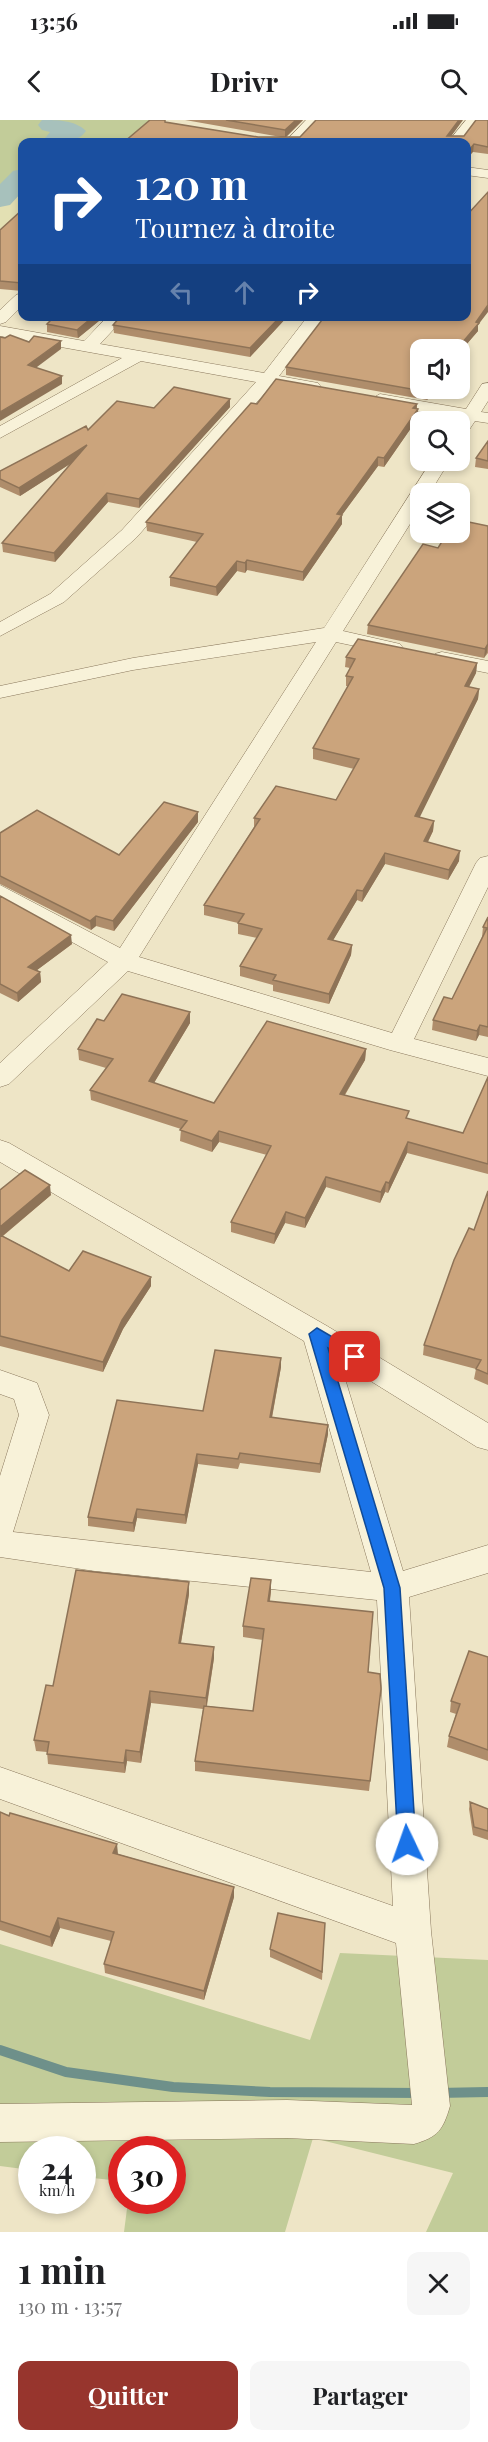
<!DOCTYPE html>
<html lang="fr">
<head>
<meta charset="utf-8">
<style>
  :root { --surface:#fff; --page:#f6f6f6; --text:#202124; --muted:#757577; --accent:#97352d }
  body { margin:0; font-family:"Playfair Display",serif; background:var(--page); color:var(--text); height:100vh; display:flex; flex-direction:column; font-size:22px; white-space:nowrap }
  * { box-sizing:border-box; margin:0 }
  p { font-size:20px; color:var(--muted) }
  .icon { flex:none; width:33px; height:33px; fill:none; stroke:currentColor; stroke-width:2; stroke-linecap:round; stroke-linejoin:round }
  .map { position:relative; height:2112px; overflow:hidden }
  .side { display:flex; flex-direction:column; background:var(--surface); flex:1 }
  .side>* { flex:none }
  .hud { position:absolute; left:18px; top:18px; width:453px; height:183px; border-radius:12px; box-shadow:0 3px 9px #0003; background:#1a4fa0; color:#fff; overflow:hidden }
  .buttons { position:absolute; left:410px; top:219px; display:grid; gap:12px }
  .buttons a { display:grid; place-items:center; width:60px; height:60px; border-radius:12px; background:var(--surface); box-shadow:0 3px 9px #0003; font-size:30px }
  .speed { position:absolute; left:18px; top:2016px; display:flex; gap:12px; font-size:30px; font-weight:700; text-align:center }
  .speed>* { display:grid; place-content:center; width:78px; height:78px; border-radius:50%; background:var(--surface); box-shadow:0 3px 9px #0003; line-height:1 }
  .speed small { font-size:15px; font-weight:400 }
  .speed .limit { border:9px solid #d22; background:#fff; color:#111 }
  .pin { position:absolute; display:grid; place-items:center; width:51px; height:51px; color:#fff; margin:-26px; border-radius:12px; box-shadow:0 3px 9px #0006 }
  .me { position:absolute; width:66px; margin:-33px; rotate:357deg; stroke-linejoin:round; filter:drop-shadow(0 0 4px #0008) }
  .turn { display:flex; align-items:center; gap:21px; height:126px; padding:0 18px; font-size:27px }
  .turn .icon { width:78px; height:78px; stroke-width:2.5 }
  .turn b { display:block; font-size:42px; line-height:51px }
  .lanes { display:flex; align-items:center; height:57px; padding:0 18px; background:#0003; justify-content:center; gap:30px; direction:ltr }
  .lanes .off { opacity:.35 }
  .round { display:grid; place-items:center; flex:none; width:63px; height:63px; border-radius:12px; background:var(--page) }
  .overview { display:flex; align-items:center; justify-content:space-between; height:102px; padding:0 18px }
  h1 { font-size:36px; font-weight:700; line-height:45px }
  .cta { display:flex; gap:12px; margin-top:auto; padding:12px 18px }
  .cta a { flex:1; height:69px; border-radius:12px; background:var(--accent); color:#fff; font-size:24px; font-weight:700; line-height:69px; text-align:center }
  .cta a+a { background:var(--page); color:var(--text) }
  .status { display:flex; justify-content:space-between; align-items:center; height:42px; padding:0 30px; background:var(--surface); direction:ltr }
  .status svg { height:16px; fill:currentColor }
  header { display:flex; justify-content:space-between; align-items:center; height:78px; padding:0 18px; background:var(--surface); font-size:27px; font-weight:700 }
  .map>svg:first-child { display:block }
</style>
</head>
<body>
<div class="status"><b>13:56</b><svg viewBox="0 0 49 12"><path d="M0 12V9h3v3zM5 12V6h3v6zM10 12V3h3v9zM15 12V0h3v12zM26 1h20v11H26zM47 4h2v5h-2z"/></svg></div>
<header><svg class="icon" aria-label="back" viewBox="0 0 24 24"><path d="M15 5l-7 7 7 7"/></svg>Drivr<svg class="icon" aria-label="search" viewBox="0 0 24 24"><circle cx="10" cy="10" r="6"/><path d="M15 15l6 6"/></svg></header>
<div class="map">
<svg width="488" height="2112" viewBox="0 0 488 2112">
  <rect width="100%" height="100%" fill="#eee5c6"/>
  <path fill="#e3e0b3" d="M22,69V92L0,110V87Z"/>
  <path fill="#c2cc99" d="M0,0H162L132,19L22,22V69L0,87Z
    M0,1824L310,1920L340,1833L488,1840V2112H426L453,2053L313,2018L285,2112H124L128,2081L172,2080V2030H122L121,2061L83,2057L82,2030H32L31,2050L0,2046Z"/>
  <g fill="none" stroke-linecap="round" stroke-linejoin="round">
    <path stroke="#6e908a" stroke-width="10" d="M0,1930L66,1952L173,1967L270,1972L422,1973
      M438,1973L488,1972"/>
    <path fill="#a7c1bc" fill-rule="evenodd" d="M42,0C58,0 75,0 86,11C76,25 58,22 42,22L50,12L42,10L38,5Z
      M22,49V72L10,85L0,87V64L13,51Z"/>
    <defs>
      <path id="minor" d="M306,0H321L300,22H285Z
        M466,0H480L462,22H448Z
        M466,47L488,50V58L466,55Z
        M22,173V186L6,202L0,204V190L16,175Z
        M108,196H126L100,224L264,253L308,196H325L279,256L318,263L321,267L312,272L272,265L136,418L64,482L0,516V502L50,474L122,410L256,262L141,241L0,318V306L122,238L0,216V206L84,221Z
        M488,263V281L481,292L488,293V303L475,301L465,316L459,317L457,302L459,298L380,284L371,279L380,274L466,289L482,264Z
        M432,340H450L429,374H420V388L343,511L400,524L403,528L400,532L393,534L336,522L139,837L392,913L476,743L480,738L488,736V767L414,919L488,938V956L390,930L128,851L9,964L0,967V943L108,842L0,782V765L120,828L316,522L133,550L0,578V566L133,538L324,508Z
        M442,532L488,541V553L435,542L432,538L435,534Z
        M0,1020L9,1023L327,1206L488,1303V1330L477,1327L340,1242L403,1451L488,1425V1453L409,1477L431,1811L450,1986C443,2010 438,2017 414,2024L287,2018L0,2022V1984L287,1980L412,1985L396,1823L0,1679V1647L393,1786L377,1480L95,1451L0,1437V1356L19,1295L14,1279L0,1274V1250L37,1263L49,1295L13,1412L371,1452L304,1221L0,1042Z"/>
    </defs>
    <use href="#minor" stroke="#89775c" stroke-width="1"/>
    <use href="#minor" fill="#f8f2d9" fill-rule="evenodd"/>
  </g>
  <path fill="#af8d6b" d="M165,0V2L258,17H281L185,0H303L286,17L464,16L488,0V34L473,32L124,22Z
    M22,90V171L0,169V110Z
    M55,196H105L78,218L47,212V204Z
    M288,196L250,237L114,213L113,205Z
    M478,205V211L459,233V230L437,268L427,280L286,255V247Z
    M230,279V287L139,388L108,382L55,442L3,432L2,423L70,344L20,376L0,367V351L88,310L154,288Z
    M257,284H417V288L418,289V298L384,347L378,346L342,395V404L303,461L247,450L245,453L237,451L217,476L170,466V457L197,422L147,411L146,402Z
    M488,321V349L475,347L476,338Z
    M488,406V533L484,538L367,514L368,505L438,428Z
    M346,537L477,543L476,553L469,567L479,569L478,579L419,697L434,701L433,711L428,722L459,741L448,760L385,744L362,782L357,780L333,820L352,825L351,835L329,884L273,871V865L240,856V846L257,818L238,814V803L204,795V785L254,707V698L336,680L354,649L313,639V628L348,566H346V556L350,548L345,547Z
    M198,702L114,811L96,806L91,810L0,764V713L119,735Z
    M0,776L72,824L37,850L40,852L41,862L18,882L0,873Z
    M488,797V917L479,915L476,921L432,910L433,900L452,879L482,817L483,807Z
    M104,901L190,903L154,963L214,983L366,929L365,940L345,975L409,999L463,1013L488,957V1054L407,1033L388,1073L385,1072L380,1083L326,1067L305,1108L285,1103L274,1124L231,1112V1102L267,1035L219,1022L212,1032L180,1021L181,1009L91,980L90,970L106,948L79,940L78,929Z
    M0,1070L51,1075L3,1116L69,1151L151,1166L123,1209L103,1252L0,1226Z
    M488,1071V1265L474,1259L476,1249L423,1235L424,1225L474,1110Z
    M281,1238V1247L272,1298L328,1305V1314L320,1353L240,1343L238,1349L198,1344L186,1404L137,1398L134,1412L88,1406V1397Z
    M271,1471L270,1481L368,1552L381,1569L369,1671L195,1651V1641L203,1589L151,1583L141,1643L127,1641L125,1653L48,1644L47,1632L36,1631L34,1620L53,1566L189,1474L181,1523L214,1538L207,1586L253,1591L263,1520L243,1517V1506Z
    M488,1537V1641L447,1627L449,1616L456,1594L450,1592L451,1581Z
    M470,1682L488,1689V1720L473,1715L469,1689Z
    M0,1692L118,1734L234,1767V1777L204,1880L105,1853L104,1844L111,1821L60,1808L52,1827L0,1810Z
    M325,1803L322,1860L270,1837V1829Z"/>
  <path fill="#8e7357" d="M296,0H303L285,18V10Z
    M459,0H463L447,22V16Z
    M474,24L473,32L466,40V34Z
    M488,185V192L478,205V211L459,233V230H456Z
    M94,196H105L78,218L77,210Z
    M281,196H288L250,237V228Z
    M61,221V229L29,253L28,245Z
    M62,256V264L0,301V292Z
    M430,268H437L427,280L428,272Z
    M230,279V287L139,388V379Z
    M417,284L416,292L418,289V298L384,347V338L413,288Z
    M87,325V333L20,376L19,368Z
    M378,337V346L336,403L337,394Z
    M107,373L108,382L55,442L54,433Z
    M342,395V404L303,461V452Z
    M247,440V450L245,453V443Z
    M237,441V451L217,476L216,467Z
    M488,524L487,532L484,538L485,529Z
    M477,543L476,553L464,576L465,566Z
    M479,569L478,579L415,707V696Z
    M198,692V702L114,811L113,801Z
    M434,701L433,711L423,731L424,721Z
    M460,731L459,741L448,760L449,750Z
    M385,733V744L362,782L363,771Z
    M357,770V780L328,829V819Z
    M96,796V806L91,810L90,801Z
    M71,815L72,824L29,856L28,847Z
    M352,825L351,835L329,884V874Z
    M40,852L41,862L18,882L17,873Z
    M190,892V903L149,971V961Z
    M480,905L479,915L476,921L477,911Z
    M366,929L365,940L339,984L340,974Z
    M219,1011V1022L212,1032V1021Z
    M408,1022L407,1033L388,1073L389,1063Z
    M326,1057V1067L305,1108V1098Z
    M386,1062L385,1072L380,1083L381,1072Z
    M50,1065L51,1075L0,1118V1107Z
    M286,1092L285,1103L274,1124L275,1114Z
    M151,1157V1166L123,1209L103,1252V1242L122,1200Z
    M281,1238V1247L270,1307V1297Z
    M328,1305V1314L320,1353V1344Z
    M197,1334L198,1344L186,1404L185,1395Z
    M137,1389V1398L134,1412L133,1403Z
    M271,1460V1471L268,1492V1481Z
    M189,1462V1474L179,1534V1523Z
    M214,1527V1538L206,1589V1578Z
    M150,1571L151,1583L141,1643L140,1632Z
    M126,1630L127,1641L125,1653L124,1643Z
    M117,1724L118,1734L113,1733Z
    M234,1767V1777L204,1880V1871Z
    M58,1798L60,1808L52,1827L50,1817Z"/>
  <path fill="#cba47c" stroke="#8e7357" stroke-width="1.5" d="M150,0H165V2L258,17H300L316,0H459L447,16H464L476,0H488V27L474,24L466,34V22H124Z
    M226,0H296L285,10Z
    M488,72V185L476,202L479,203L456,230H420V268H430L428,272L286,247L325,196H466V96Z
    M22,90V163L0,161V110Z
    M55,196H94L77,210L47,204Z
    M121,196H281L250,228L113,205Z
    M10,215L29,222L34,216L61,221L28,245L62,256L0,292V217L5,218Z
    M276,259L417,284L413,288L418,289L384,338L378,337L337,394L342,395L303,452L247,440L245,443L237,441L216,467L170,457L203,414L146,402L251,283L257,284Z
    M174,267L230,279L139,379L107,373L54,433L2,423L87,325L19,368L0,359V351L86,306L88,310L117,281L154,288Z
    M488,321V341L476,338Z
    M459,400L488,406V524L485,529L368,505L423,424L438,428L448,412H459Z
    M358,519L477,543L465,566L479,569L415,696L434,701L424,721L460,731L449,750L385,733L363,771L357,770L328,819L352,825L329,874L273,860L276,855L240,846L262,809L238,803L244,794L204,785L260,699L254,698L276,666L336,680L359,639L313,628L353,557L346,556L355,539L346,537Z
    M164,682L198,692L113,801L96,796L90,801L0,756V713L37,690L119,735Z
    M0,776L71,815L28,847L40,852L17,873L0,864Z
    M488,797V907L480,905L477,911L433,900L444,877L452,879L487,808L483,807Z
    M122,874L190,892L149,961L214,983L267,901L366,929L340,974L409,991L406,998L463,1013L488,957V1044L408,1022L389,1063L386,1062L381,1072L326,1057L305,1098L286,1092L275,1114L231,1102L271,1026L219,1011L212,1021L180,1010L187,1001L90,970L113,939L78,929L97,899L104,901Z
    M25,1050L50,1065L0,1107V1070Z
    M488,1071V1254L476,1249L481,1240L424,1225L454,1140L469,1108L474,1110Z
    M0,1115L69,1151L83,1131L151,1157L122,1200L103,1242L0,1216Z
    M215,1230L281,1238L270,1297L328,1305L320,1344L240,1333L238,1339L197,1334L185,1395L137,1389L133,1403L88,1397L117,1280L203,1291Z
    M76,1450L189,1462L179,1523L214,1527L206,1578L150,1571L140,1632L126,1630L124,1643L47,1634L49,1622L34,1620L46,1565L53,1566Z
    M251,1458L271,1460L268,1481L373,1492L368,1552L380,1554L381,1569L370,1661L195,1641L204,1586L253,1591L264,1509L243,1506Z
    M469,1531L488,1537V1630L449,1616L460,1584L451,1581Z
    M470,1682L488,1689V1711L474,1707Z
    M0,1692L9,1696L10,1693L117,1724L113,1733L234,1767L204,1871L104,1844L114,1812L58,1798L50,1817L0,1801Z
    M278,1793L325,1803L322,1852L270,1829Z"/>
  <path fill="#1a73e8" stroke="#114b97" stroke-width="1.5" d="M317,1208L360,1233L362,1237L355,1243L328,1228L400,1468L416,1724L414,1730L407,1732L401,1730L398,1724L384,1468L309,1214Z"/>
</svg>
<div class="buttons">
<a><svg class="icon" aria-label="sound" viewBox="0 0 24 24"><path d="M4 9h4l5-4v14l-5-4H4zM17 9q2 3 0 6"/></svg></a>
<a><svg class="icon" aria-label="search" viewBox="0 0 24 24"><circle cx="10" cy="10" r="6"/><path d="M15 15l6 6"/></svg></a>
<a><svg class="icon" aria-label="layers" viewBox="0 0 24 24"><path d="M12 4l9 5-9 5-9-5zM3 14l9 5 9-5"/></svg></a>
</div>
<div class="speed"><div>24<small>km/h</small></div><div class="limit">30</div></div>
<div class="pin" style="left:355px;top:1237px;background:#d93025"><svg class="icon" aria-label="arrive" viewBox="0 0 24 24"><path d="M6 21V4h12l-3 4 3 4H6"/></svg></div>
<svg class="me" style="left:407px;top:1724px" viewBox="-20 -20 40 40"><circle r="19" fill="#fff"/><path d="M0-13L10 11 0 6-10 11z" fill="#1a73e8"/></svg>
<div class="hud">
<div class="turn"><svg class="icon" aria-label="right" viewBox="0 0 24 24"><path d="M7 20v-9h11M14 6l5 5-5 5"/></svg><div><b>120 m</b>Tournez à droite</div></div>
<div class="lanes"><svg class="icon off" aria-label="left" viewBox="0 0 24 24"><path d="M17 20v-9H6M10 6l-5 5 5 5"/></svg><svg class="icon off" aria-label="ahead" viewBox="0 0 24 24"><path d="M12 20V5M6 11l6-6 6 6"/></svg><svg class="icon" aria-label="right" viewBox="0 0 24 24"><path d="M7 20v-9h11M14 6l5 5-5 5"/></svg></div>
</div>
</div>
<section class="side">
<div class="overview"><div><h1>1 min</h1><p>130 m · 13:57</p></div><a class="round"><svg class="icon" aria-label="close" viewBox="0 0 24 24"><path d="M6 6l12 12M18 6L6 18"/></svg></a></div>
<div class="cta"><a>Quitter</a><a>Partager</a></div>
</section>
</body>
</html>
